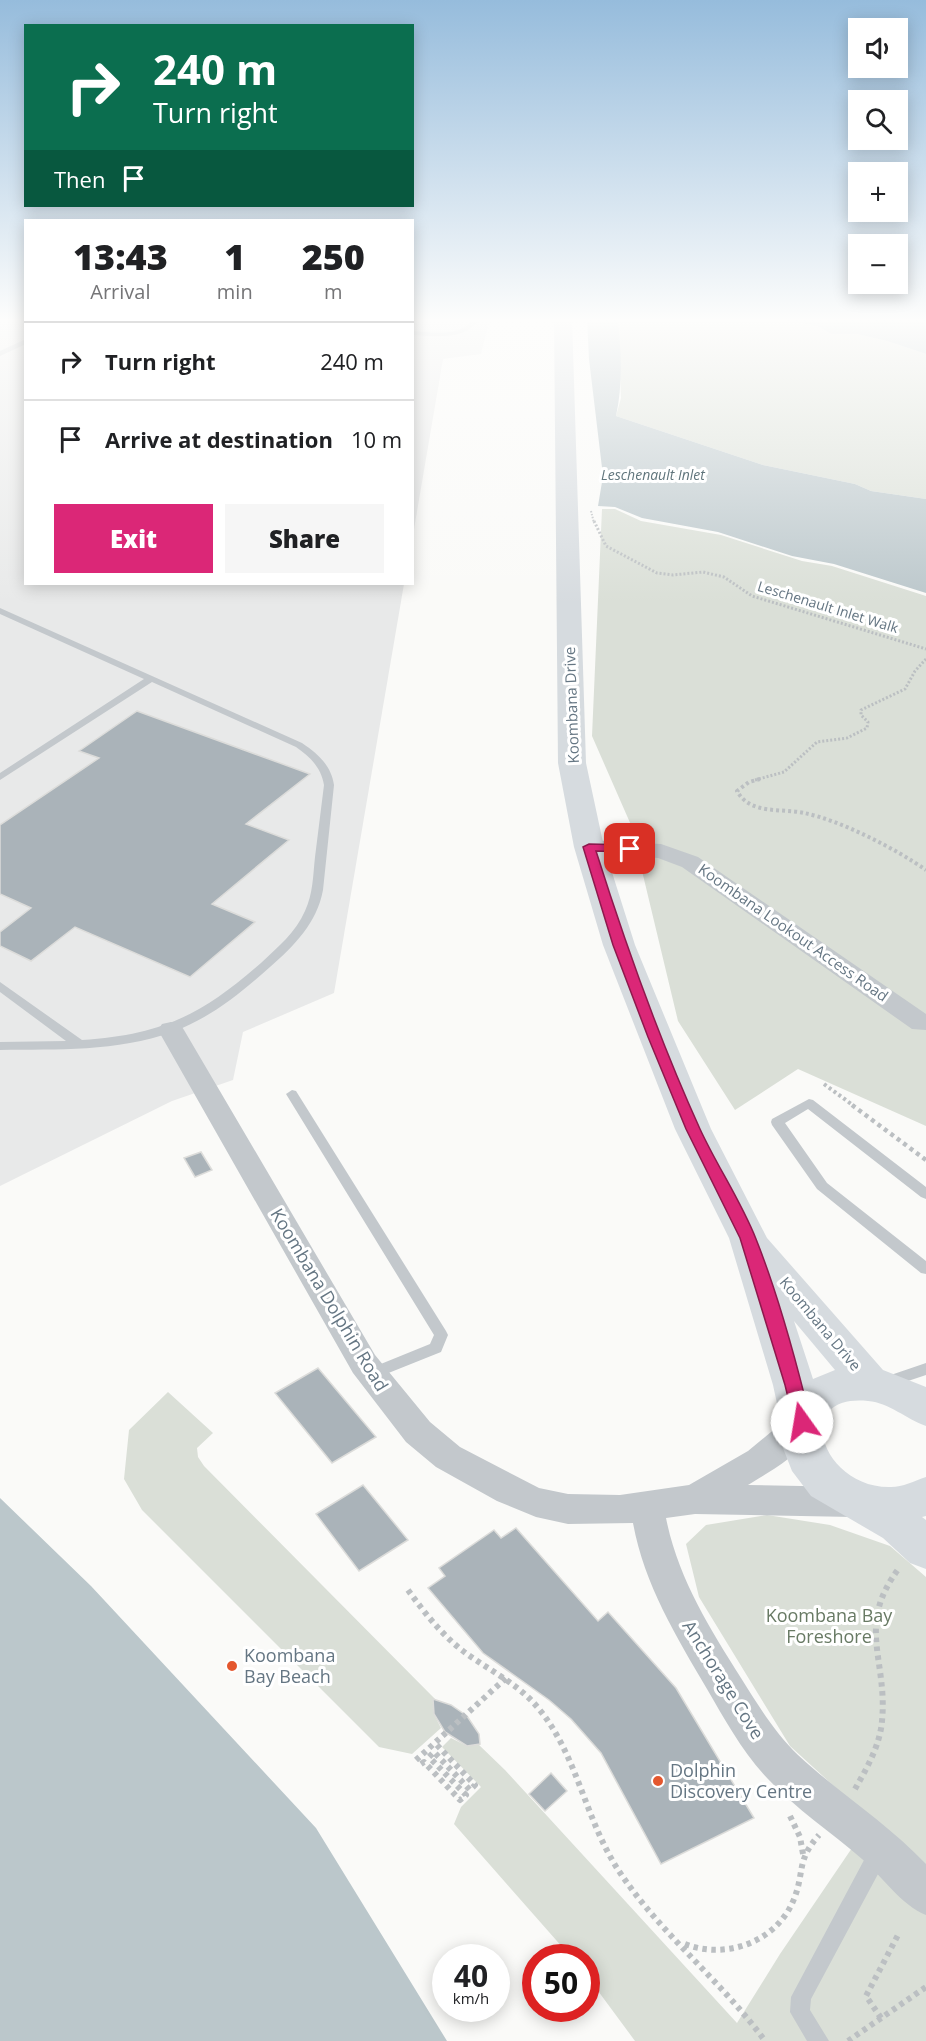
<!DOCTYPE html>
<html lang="en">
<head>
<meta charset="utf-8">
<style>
  :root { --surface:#fff; --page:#f6f6f6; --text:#202124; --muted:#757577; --line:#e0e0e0; --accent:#db2777 }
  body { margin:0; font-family:"Open Sans",sans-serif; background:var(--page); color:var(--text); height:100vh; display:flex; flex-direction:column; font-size:22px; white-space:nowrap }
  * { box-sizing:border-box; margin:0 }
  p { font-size:20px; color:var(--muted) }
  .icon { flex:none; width:33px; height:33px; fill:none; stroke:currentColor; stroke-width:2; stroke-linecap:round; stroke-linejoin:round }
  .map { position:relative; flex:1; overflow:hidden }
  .sheet { position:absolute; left:24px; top:219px; width:390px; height:366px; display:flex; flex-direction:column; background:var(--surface); border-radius:0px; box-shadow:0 3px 15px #0003 }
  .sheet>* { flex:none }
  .guide { position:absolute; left:24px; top:24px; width:390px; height:183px; border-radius:0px; box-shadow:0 3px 15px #0003; background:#0b6e4f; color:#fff; overflow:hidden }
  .tools { position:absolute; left:848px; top:18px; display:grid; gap:12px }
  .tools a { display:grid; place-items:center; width:60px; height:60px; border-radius:0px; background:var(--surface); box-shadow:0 3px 15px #0003; font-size:30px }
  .speed { position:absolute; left:432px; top:1944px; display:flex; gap:12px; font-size:30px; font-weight:700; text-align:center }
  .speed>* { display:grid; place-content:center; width:78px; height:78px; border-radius:50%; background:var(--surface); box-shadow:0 3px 15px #0003; line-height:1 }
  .speed small { font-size:15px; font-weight:400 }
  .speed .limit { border:9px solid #d22; background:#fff; color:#111 }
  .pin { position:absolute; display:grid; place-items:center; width:51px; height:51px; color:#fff; margin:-26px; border-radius:12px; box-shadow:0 3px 9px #0006 }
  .me { position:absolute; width:66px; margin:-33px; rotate:347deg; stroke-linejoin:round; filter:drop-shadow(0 0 4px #0008) }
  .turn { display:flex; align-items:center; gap:21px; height:126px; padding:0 30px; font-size:27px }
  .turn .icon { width:78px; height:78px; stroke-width:2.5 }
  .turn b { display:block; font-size:42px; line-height:51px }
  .then { display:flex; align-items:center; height:57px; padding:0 30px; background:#0003; gap:12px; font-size:22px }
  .eta { display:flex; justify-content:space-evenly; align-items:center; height:102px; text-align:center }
  .eta b { font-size:36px; font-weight:800; line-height:42px }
  .action { display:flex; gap:12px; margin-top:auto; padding:12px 30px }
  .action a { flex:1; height:69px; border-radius:0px; background:var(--accent); color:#fff; font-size:24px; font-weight:800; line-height:69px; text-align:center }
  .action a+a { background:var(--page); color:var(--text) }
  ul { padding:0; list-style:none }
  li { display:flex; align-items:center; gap:18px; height:78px; padding:0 30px; border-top:2px solid var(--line) }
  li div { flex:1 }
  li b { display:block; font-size:22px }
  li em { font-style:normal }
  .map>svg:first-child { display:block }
</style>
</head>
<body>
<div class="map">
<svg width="926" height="2041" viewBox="0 0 926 2041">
  <rect width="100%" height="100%" fill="#fafaf8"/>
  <path fill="#e8e9e9" d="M0,318H25L26,584H404L334,993L243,1032L233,1080L172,1101L0,1186Z
    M413,318H490L481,354L443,359L413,535Z"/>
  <path fill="#dadfd7" d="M618,318H771L817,326L831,334H857L887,341L926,354V499L871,491L855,484L763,465L616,416L621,398Z
    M602,509H615L641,521L721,535L802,561L832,566L926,596V1126L798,1069L735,1110L678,1021L631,825L592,736Z
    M168,1392L213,1433L197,1448L198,1457L204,1466L438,1702L434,1714L441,1728L412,1754L379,1747L142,1510L124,1479L129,1430Z
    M767,1515L830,1525L890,1546L926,1577V2041H635L587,1976L586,1958L571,1957L454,1824L461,1807L481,1787L442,1747L451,1738L467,1746L478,1744L505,1770L737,2023L780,1954L871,1820L790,1746L699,1597L686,1544L706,1525Z"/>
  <path fill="#bbc7cb" d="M587,318H618C621,352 623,384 616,416L763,465L855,484L871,491L926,499V593L834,564L792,556L718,532L642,518L615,507L598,506L603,476L589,359Z
    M771,318H926V354L887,341L857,334H831L817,326Z
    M0,1498L91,1586L316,1828L447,2041H0Z"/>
  <path fill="#aab3b9" stroke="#dcdcda" stroke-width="1.5" d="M137,711L310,774L246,824L289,840L212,904L255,922L190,977L75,927L31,961L0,946V932L31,908L0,894V825L99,758L79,751Z
    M201,1152L212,1170L195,1177L184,1158Z
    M318,1368L376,1437L332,1463L275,1393Z
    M363,1485L408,1540L359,1571L316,1514Z
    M516,1528L598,1621L608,1612L676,1688L754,1818L661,1864L601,1753L571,1719L549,1700L483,1653L428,1588L445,1576L439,1568L494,1530L501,1538Z
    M433,1699L451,1705L467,1716L479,1734L480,1744L467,1746L445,1732L434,1714Z
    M551,1773L567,1791L545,1811L529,1794Z"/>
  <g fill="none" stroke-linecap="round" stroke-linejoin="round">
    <path stroke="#bbbfc2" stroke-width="2" stroke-dasharray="1.5 1.5" stroke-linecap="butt" d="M591,511L594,523"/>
    <path stroke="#bbbfc2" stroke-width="3" stroke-dasharray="2 2" stroke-linecap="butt" d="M594,521L606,546L657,573L673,575L703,572L724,577L752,596L926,649
      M755,780L784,772L817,742L847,738L867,728L868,722L861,715V710L905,689L915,671L926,659"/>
    <path stroke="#bbbfc2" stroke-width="4" stroke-dasharray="3 3" stroke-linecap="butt" d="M760,779L749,782L737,791C750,815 781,808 804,813C840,820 896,849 926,870
      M824,1084L854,1106"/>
    <path stroke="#bbbfc2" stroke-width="4.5" stroke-dasharray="4 4" stroke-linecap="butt" d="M852,1105L926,1160"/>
    <path stroke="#bbbfc2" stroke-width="6" stroke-dasharray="4.5 4.5" stroke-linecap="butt" d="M408,1590C424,1612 441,1634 463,1651C488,1670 518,1683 539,1709C577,1755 585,1818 617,1868C658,1932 720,1979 765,2041
      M416,1760L506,1678
      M421,1764L424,1762L460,1800L466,1795L429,1757L434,1752L470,1790L475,1785L435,1743
      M855,1789C867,1768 880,1745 882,1721C888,1659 855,1625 900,1567
      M790,1816L800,1837L803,1854
      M685,1944C726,1960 777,1942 794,1899C805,1871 796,1861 819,1835
      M881,2018L866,1996L898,1935
      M848,2041L926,1987"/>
    <path fill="#c3c8cc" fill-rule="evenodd" d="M474,318H480C466,341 436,336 412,335V331C432,332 462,338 474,318Z
      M26,339V344L0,356V351Z
      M0,608L302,743C318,754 331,765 334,785L323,890C317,923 294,946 270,967C241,993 209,1019 172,1032C117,1052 57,1049 0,1050V1042L66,1041L0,992V982L82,1040C161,1035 202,1015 261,963C278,947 296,932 305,911C313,894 313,876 315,857C318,833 321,809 324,785C321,767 310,757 296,747L152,682L0,780V773L144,679L0,614Z
      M292,1090L296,1091L446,1331L448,1335L441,1352L371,1380L366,1378L364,1374L366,1370L430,1344L434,1335L286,1094Z
      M809,1099L813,1100L926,1187V1199L921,1197L808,1109L785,1123L827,1183L926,1261V1274L921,1273L817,1189L772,1125L771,1122L772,1119Z
      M926,1363V1375L887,1388L882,1386L880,1382L882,1378Z
      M878,1845L885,1847L887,1854L885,1861L811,1999L810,2010L829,2041H807L790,2012L791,1997L871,1847Z"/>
    <path fill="#c3c8cc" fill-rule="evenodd" d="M589,840L661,844L698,857L926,1014V1030L912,1029L682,867L658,858L581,852L578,847L581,842Z
      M171,1022L180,1024L184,1030L375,1355L430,1422L460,1447L539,1488L568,1494L620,1495L689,1485L748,1451L789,1417L801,1413L813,1417L817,1427C805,1452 771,1471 748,1485L853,1487L865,1492L870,1502L865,1512L853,1517L695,1514L666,1518C678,1578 709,1627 741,1678C758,1705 775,1733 798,1755C839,1793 887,1823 926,1864V1915C901,1905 883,1877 862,1859C831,1832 796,1809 768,1779C743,1753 725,1720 707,1689C676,1636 644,1584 633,1523L568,1524L536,1517L497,1501L436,1467L406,1442L353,1373L158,1030L162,1024Z"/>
    <path fill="#d6dbdf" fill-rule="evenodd" d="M554,318H572L586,763L604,847L635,945L711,1129L767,1238L883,1370L926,1387V1426C906,1419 890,1403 868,1401C790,1393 822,1489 891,1487C903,1487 914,1481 926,1477V1516L922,1517L926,1520V1569L910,1563L883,1538L811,1496L792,1471L781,1443V1422L773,1385L729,1238L675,1129L603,945L574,847L558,763ZM794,1321L835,1370L813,1379Z"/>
  </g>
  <linearGradient id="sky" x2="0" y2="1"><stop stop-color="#96bcdc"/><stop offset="0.53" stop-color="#fdfdfc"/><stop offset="1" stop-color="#fdfdfc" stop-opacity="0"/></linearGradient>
  <rect width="926" height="604" fill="url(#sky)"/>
  <path fill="#db2777" stroke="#8e194d" stroke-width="1.5" d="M589,844L630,845L636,849L630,852L596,851C626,946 659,1039 700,1129C717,1166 741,1201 756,1239C778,1294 797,1364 811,1422L808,1427L802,1429L796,1427L794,1422L785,1385L740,1238L686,1129L648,1037L613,945L583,847Z"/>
  <g fill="#e4572e" stroke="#fff" stroke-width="2">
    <circle cx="232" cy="1666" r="6"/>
    <circle cx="658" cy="1781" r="6"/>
  </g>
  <g text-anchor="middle" stroke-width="6" stroke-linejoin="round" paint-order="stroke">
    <g font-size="14" font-style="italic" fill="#60757c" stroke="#fff">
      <text x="653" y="480">Leschenault Inlet</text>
    </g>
    <g font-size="14" fill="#657683" stroke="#fff">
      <text transform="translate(828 607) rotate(17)" y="5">Leschenault Inlet Walk</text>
    </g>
    <g font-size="15" fill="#657683" stroke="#fff">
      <text transform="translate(572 705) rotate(-92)" y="5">Koombana Drive</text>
      <text transform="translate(793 933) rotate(35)" y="5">Koombana Lookout Access Road</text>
      <text transform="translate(820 1324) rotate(50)" y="5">Koombana Drive</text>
    </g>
    <g font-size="18" fill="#657683" stroke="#fff">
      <text transform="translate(329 1300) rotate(59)" y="6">Koombana Dolphin Road</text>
      <text transform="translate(723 1680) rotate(58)" y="6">Anchorage Cove</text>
    </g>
    <g font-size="18" fill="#687a64" stroke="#fff">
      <text x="829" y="1622">Koombana Bay<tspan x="829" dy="21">Foreshore</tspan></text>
    </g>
    <g font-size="18" fill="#657683" stroke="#fff" text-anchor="start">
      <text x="244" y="1662">Koombana<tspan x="244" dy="21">Bay Beach</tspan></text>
      <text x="670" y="1777">Dolphin<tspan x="670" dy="21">Discovery Centre</tspan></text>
    </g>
  </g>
</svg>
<div class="tools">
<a><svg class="icon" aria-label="sound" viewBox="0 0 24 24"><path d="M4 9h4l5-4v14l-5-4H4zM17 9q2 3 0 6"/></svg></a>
<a><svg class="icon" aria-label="search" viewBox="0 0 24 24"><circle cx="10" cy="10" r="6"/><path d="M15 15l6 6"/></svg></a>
<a>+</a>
<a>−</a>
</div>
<div class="speed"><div>40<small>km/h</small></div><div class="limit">50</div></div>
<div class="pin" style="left:630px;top:849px;background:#d93025"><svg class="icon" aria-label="arrive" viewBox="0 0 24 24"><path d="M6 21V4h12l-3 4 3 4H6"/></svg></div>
<svg class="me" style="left:802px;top:1422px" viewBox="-20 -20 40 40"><circle r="19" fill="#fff"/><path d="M0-13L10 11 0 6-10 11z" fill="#db2777"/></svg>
<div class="guide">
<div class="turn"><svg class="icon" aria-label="right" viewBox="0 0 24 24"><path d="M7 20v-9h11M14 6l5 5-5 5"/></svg><div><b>240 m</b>Turn right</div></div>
<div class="then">Then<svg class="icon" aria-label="arrive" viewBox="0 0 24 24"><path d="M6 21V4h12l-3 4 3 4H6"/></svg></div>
</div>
<section class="sheet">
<div class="eta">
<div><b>13:43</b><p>Arrival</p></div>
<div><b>1</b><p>min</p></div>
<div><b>250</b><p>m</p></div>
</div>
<ul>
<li><svg class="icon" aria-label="right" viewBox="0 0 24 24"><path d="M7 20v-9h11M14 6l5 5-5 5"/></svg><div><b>Turn right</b></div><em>240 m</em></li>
<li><svg class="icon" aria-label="arrive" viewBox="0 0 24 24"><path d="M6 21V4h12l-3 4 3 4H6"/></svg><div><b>Arrive at destination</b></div><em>10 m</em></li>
</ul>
<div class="action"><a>Exit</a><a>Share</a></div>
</section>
</div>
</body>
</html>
